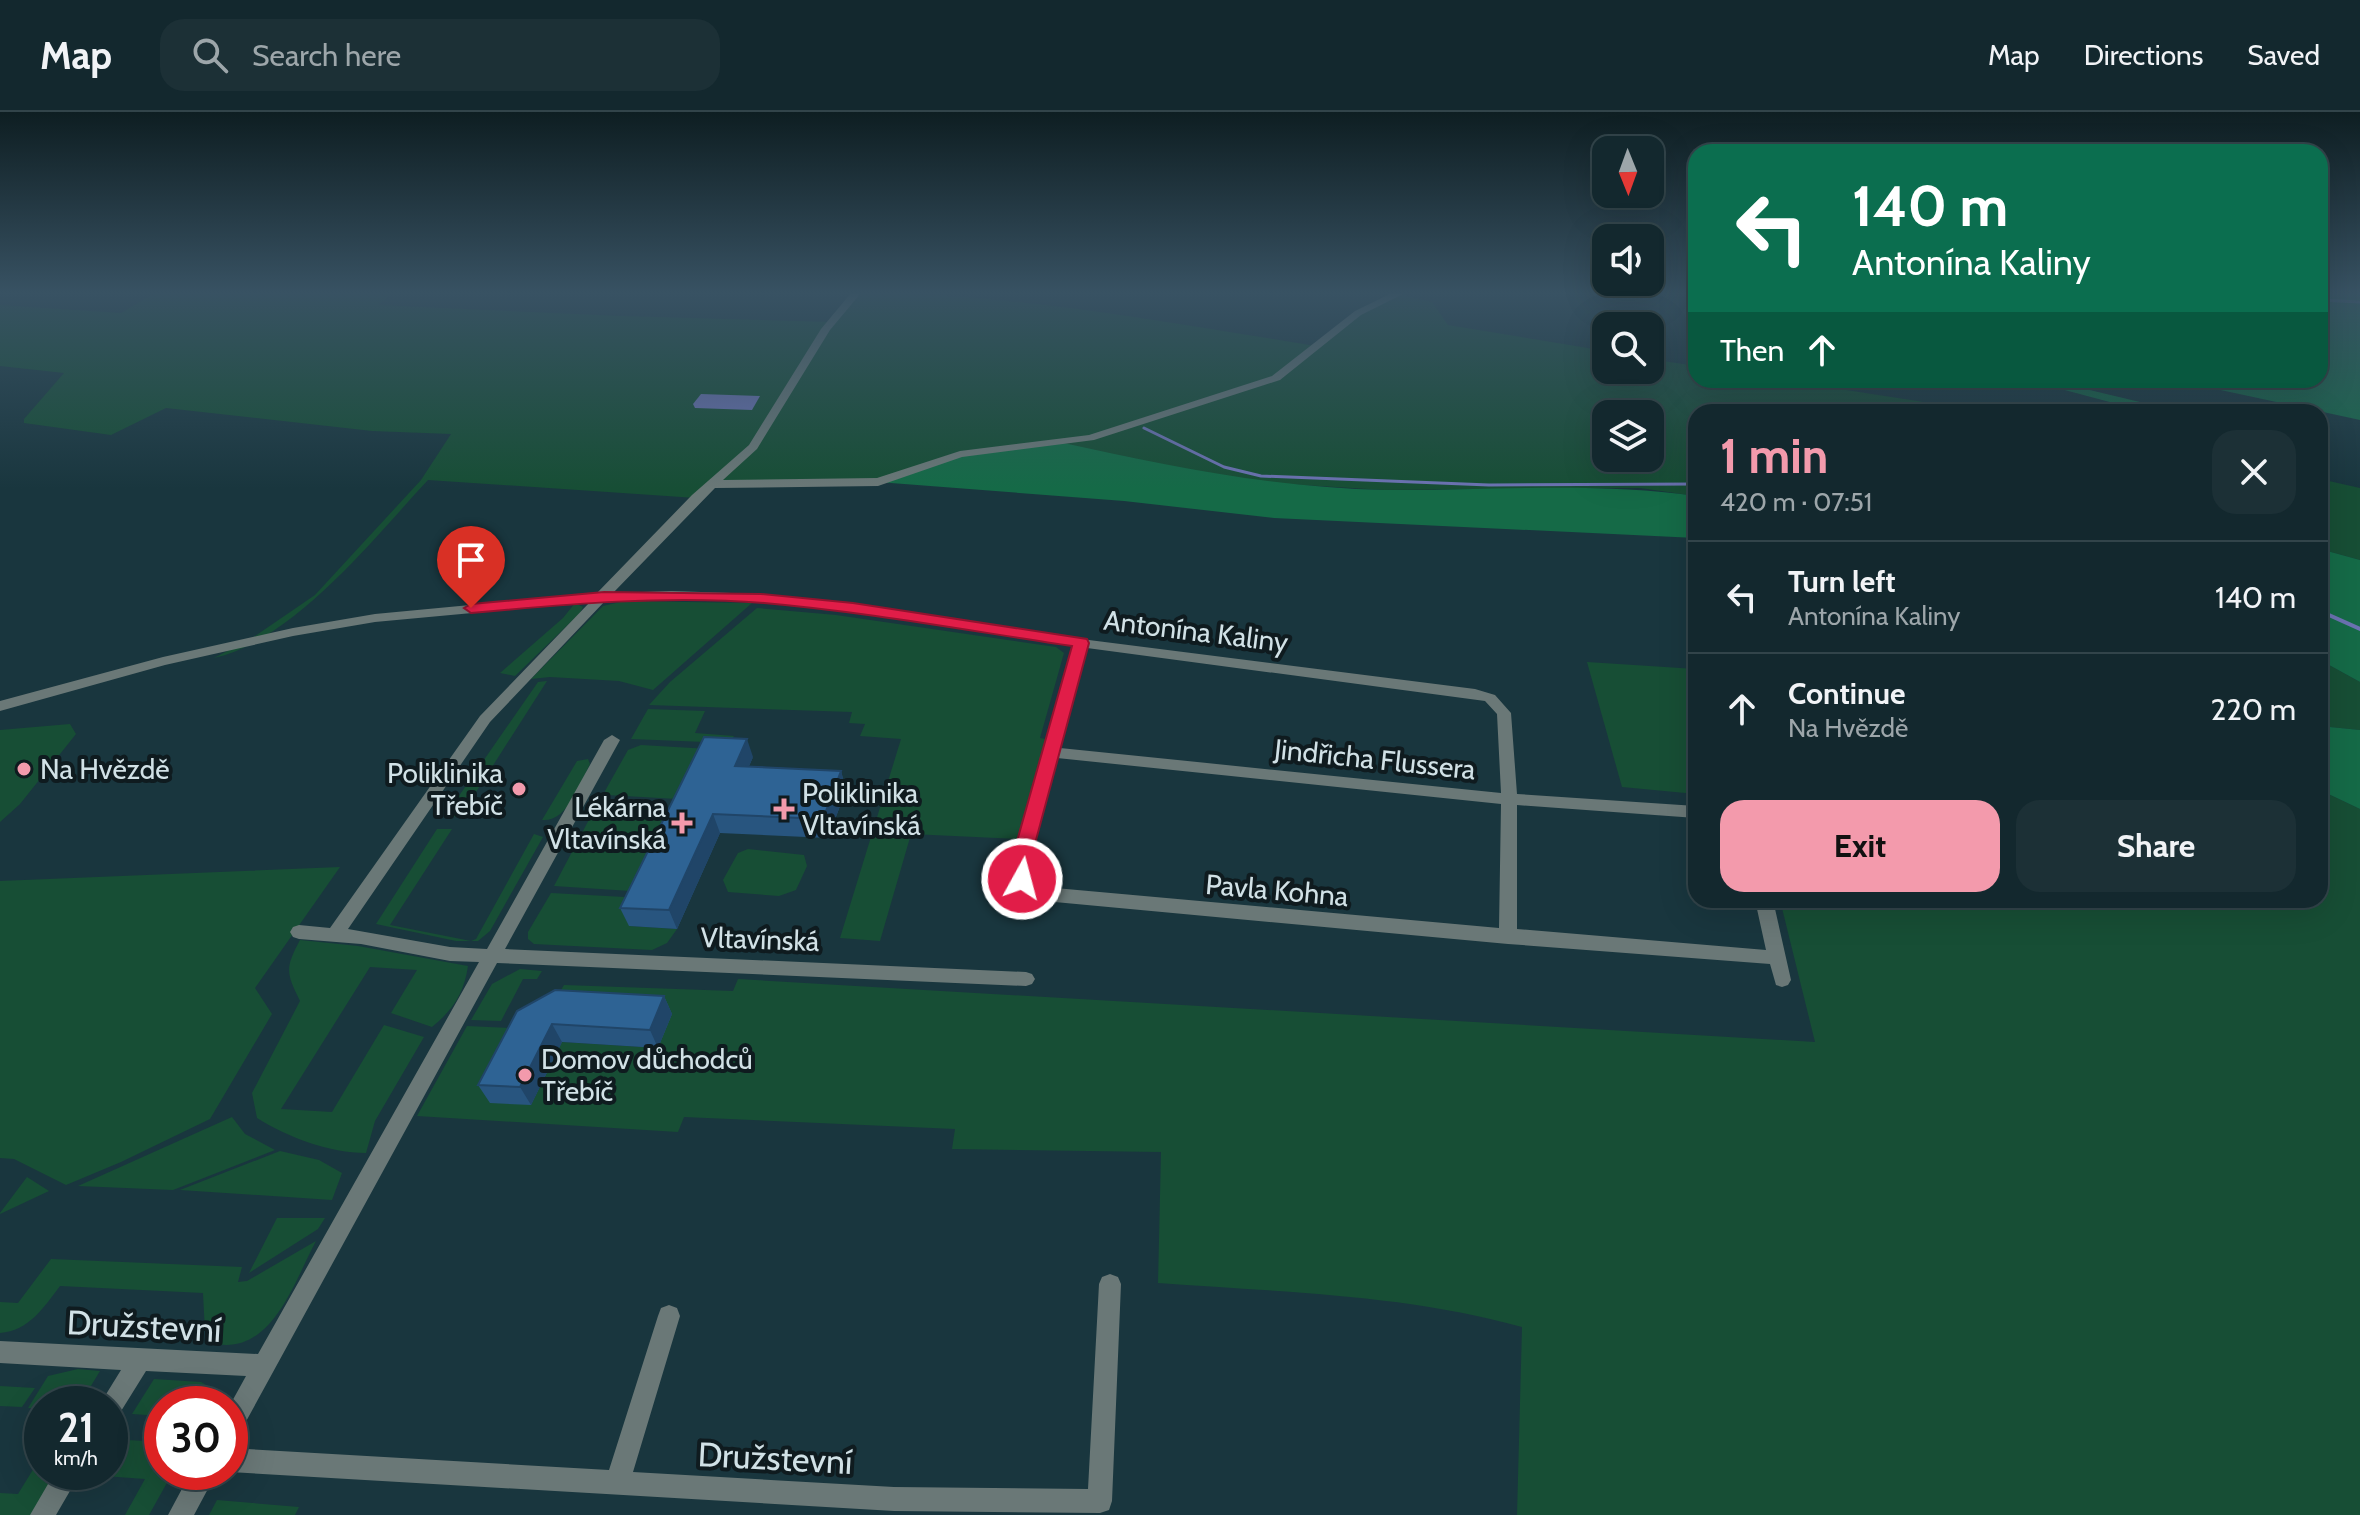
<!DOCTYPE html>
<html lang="en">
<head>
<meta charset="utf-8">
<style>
  :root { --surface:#13282e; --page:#1c3036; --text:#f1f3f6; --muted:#9da6aa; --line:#32444a; --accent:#f39aac }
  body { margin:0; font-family:Cabin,sans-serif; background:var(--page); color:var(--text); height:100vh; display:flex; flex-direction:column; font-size:30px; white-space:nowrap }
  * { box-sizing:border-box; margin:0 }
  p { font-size:26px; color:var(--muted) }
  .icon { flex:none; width:44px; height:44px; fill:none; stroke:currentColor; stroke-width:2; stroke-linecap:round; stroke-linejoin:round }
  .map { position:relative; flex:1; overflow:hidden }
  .side { position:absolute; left:1688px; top:292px; width:640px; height:504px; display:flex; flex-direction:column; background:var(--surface); border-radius:24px; box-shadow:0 8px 32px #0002,0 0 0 2px var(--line) }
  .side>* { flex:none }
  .guide { position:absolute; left:1688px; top:32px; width:640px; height:244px; border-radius:24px; box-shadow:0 8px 32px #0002,0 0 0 2px var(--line); background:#0b6e4f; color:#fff; overflow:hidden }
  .needle { width:52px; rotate:179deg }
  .fabs { position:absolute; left:1592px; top:24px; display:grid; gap:16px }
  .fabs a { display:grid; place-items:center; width:72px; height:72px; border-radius:16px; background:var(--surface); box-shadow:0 8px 32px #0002,0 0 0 2px var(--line); font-size:40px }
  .speed { position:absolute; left:24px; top:1274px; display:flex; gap:16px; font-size:40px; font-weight:700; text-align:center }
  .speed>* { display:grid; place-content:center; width:104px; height:104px; border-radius:50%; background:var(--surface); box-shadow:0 8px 32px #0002,0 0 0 2px var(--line); line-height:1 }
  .speed small { font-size:20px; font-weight:400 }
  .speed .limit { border:12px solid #d22; background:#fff; color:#111 }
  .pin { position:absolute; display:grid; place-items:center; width:68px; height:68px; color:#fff; margin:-82px -34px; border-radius:50% 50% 50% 0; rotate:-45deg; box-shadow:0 0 8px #0007 }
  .pin .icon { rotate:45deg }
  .me { position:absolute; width:88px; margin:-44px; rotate:7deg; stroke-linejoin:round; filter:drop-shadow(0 0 6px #0008) }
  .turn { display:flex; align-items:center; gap:28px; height:168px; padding:0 32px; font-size:36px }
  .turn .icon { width:104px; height:104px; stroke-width:2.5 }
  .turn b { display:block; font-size:56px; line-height:68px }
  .then { display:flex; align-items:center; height:76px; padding:0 32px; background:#0003; gap:16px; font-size:30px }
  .round { display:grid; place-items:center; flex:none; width:84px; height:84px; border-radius:24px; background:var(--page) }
  .summary { display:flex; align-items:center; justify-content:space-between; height:136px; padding:0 32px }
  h1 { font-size:48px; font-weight:700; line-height:60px; color:var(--accent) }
  .cta { display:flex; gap:16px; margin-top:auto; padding:16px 32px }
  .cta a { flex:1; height:92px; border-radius:24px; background:var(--accent); color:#111; font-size:32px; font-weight:700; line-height:92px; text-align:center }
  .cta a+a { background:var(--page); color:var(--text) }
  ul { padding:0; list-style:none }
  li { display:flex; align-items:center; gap:24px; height:112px; padding:0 32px; border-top:2px solid var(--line) }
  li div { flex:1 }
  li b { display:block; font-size:30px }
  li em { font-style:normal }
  header { display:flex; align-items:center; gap:48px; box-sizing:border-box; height:112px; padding:0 40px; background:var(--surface); border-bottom:2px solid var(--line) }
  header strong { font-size:38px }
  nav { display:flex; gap:44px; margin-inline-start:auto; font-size:28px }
  .search { width:560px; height:72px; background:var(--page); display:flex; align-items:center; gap:20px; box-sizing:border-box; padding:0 28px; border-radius:24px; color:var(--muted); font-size:30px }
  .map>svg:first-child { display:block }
</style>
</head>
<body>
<header>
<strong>Map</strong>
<div class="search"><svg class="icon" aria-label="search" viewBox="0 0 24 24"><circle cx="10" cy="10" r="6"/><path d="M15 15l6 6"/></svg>Search here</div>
<nav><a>Map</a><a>Directions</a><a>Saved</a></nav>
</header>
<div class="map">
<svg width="2360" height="1403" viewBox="0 0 2360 1403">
  <rect width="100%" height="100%" fill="#19363e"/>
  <path fill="#174e35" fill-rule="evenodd" d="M155,181H392L378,193L621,204L832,210L861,181C1013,181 1166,210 1316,234L1358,201L1400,183L1432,190L1448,213L1606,239V258H1650V247L1696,254V268H1781L1989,300H1696V384L1640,376L1384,378L1269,371L1183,357L878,370L711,372L696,386L428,368C374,426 294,528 214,546L252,526L315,483L421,368L451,322L372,319L166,296L111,323L24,311V307L64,261L0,254V193L121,201ZM1606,302H1650V346H1606Z
    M2320,367L2360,376V448L2320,437Z
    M625,489L752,491L653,578L619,569L550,565L531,567L603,494Z
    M575,491L583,495L580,501L515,564L500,561L563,506Z
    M757,496L836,503L1056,535L1064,541L1040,626L1046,627L1018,727L911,722L880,829L840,826L901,627L860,624L865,612L849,611L852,600L649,593L670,570Z
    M2320,548L2360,570V618L2320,614Z
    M1587,550L1696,557V682L1622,675Z
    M547,569L460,705L445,704L538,570Z
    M648,597L705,599L695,621L734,624L730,631L631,627Z
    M70,612L76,622L20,692L0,710V618Z
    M641,633L727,638L677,687L607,683L605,679L628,638Z
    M588,647L590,652C580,671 568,710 542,708L577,649Z
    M2320,678L2360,697V1403H1517L1522,1215C1405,1182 1279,1180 1158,1171L1161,1040L952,1037L955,1017L684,1005L678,1020L417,1004L467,914L528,917L531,993L562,930L659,936L549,898L564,873L733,879L738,867L1815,930L1780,788H2320Z
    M603,695L671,698L646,780L554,774L593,700Z
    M437,717H452L390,813L471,829L476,827L534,722L543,725L490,819L478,829H456L376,812Z
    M748,737L804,743L807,754L796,778L779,784L728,780L723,768L738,741Z
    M340,755L255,876L272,902L210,1007L121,1050L66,1073L14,1047L0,1046V769Z
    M551,781L643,786L630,814L677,817L667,831L652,838L534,832L528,827V820Z
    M300,828L358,834L468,854C464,881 453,898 432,915L391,901L417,858L370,855L281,997L332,1000L384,913L424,925L375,1009L366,1041C330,1041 287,1025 257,1006L252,981L300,889C286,861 285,856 300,828Z
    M520,857L542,859L537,867H523L501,909L471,908L492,872Z
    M232,1005L245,1022L275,1038L173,1078L78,1074Z
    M280,1039L319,1048L342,1061L332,1088L180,1078Z
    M27,1065L49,1079L0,1102V1101Z
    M277,1106H325L318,1117L249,1161Z
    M316,1129C293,1172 271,1246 211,1231L205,1220L203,1181L60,1174C44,1195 29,1219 0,1221V1190L18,1191L51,1147L242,1155L238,1170L247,1169Z
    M78,1257L100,1259L80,1292H42V1296H28L48,1264Z
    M154,1267L201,1270L211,1276L212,1292H162V1304L132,1302Z
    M0,1274L35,1276L22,1295L0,1294Z
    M110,1327L162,1330V1360H173L149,1403H125L145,1367L76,1362L110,1360Z
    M42,1343V1360H61L34,1403H0V1381L18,1382Z
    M217,1388L299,1395L295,1403H209Z"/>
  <path fill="#156a47" d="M2320,181H2360V308L2174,268H2320Z
    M2031,269L2056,270L2182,300H2147Z
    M1059,330C1167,354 1274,376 1385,378C1489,379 1593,369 1696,384V426L1274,406L1124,389L878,370L960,342Z
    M2320,437L2360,448V570L2320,548Z
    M2320,614L2360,618V697L2320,678Z"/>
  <path fill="#6b72b1" d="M701,282L760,284L752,298L695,296L693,292Z"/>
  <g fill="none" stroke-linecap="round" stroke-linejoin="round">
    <path stroke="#6b72b1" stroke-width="3" d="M2320,188L2360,190
      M1144,316L1224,355L1261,364L1489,373L1696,372"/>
    <path stroke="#6b72b1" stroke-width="4" d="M2320,499L2360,517"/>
    <path fill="#6a7877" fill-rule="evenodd" d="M851,181H861L830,218L757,337L723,368L877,366L960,339L1089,323L1272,264L1355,199L1392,181H1405L1361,203L1280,268L1094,328L962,345L878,374L715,376L613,481L671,479L761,482L853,492L1081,527L1475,577L1495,583L1511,601L1517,682L1696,694V706L1517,693V817L1766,838L1755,788H1773L1791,868L1788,873L1782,875L1776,873L1770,852L1508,832L1044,789C1025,782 1015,774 1012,754L1073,534C970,518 868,500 764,490C712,486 658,487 605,489L490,610L348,817L450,835L487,837L604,628L612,623L620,628L505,837L1026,860L1032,862L1035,867L1032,872L1026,874L497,851L238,1324L230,1328V1293L246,1264L146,1259L118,1304L110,1308V1292H100L121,1258L0,1251V1229L258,1242L479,850L450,849L361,832L299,827L293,825L290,820L293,815L299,813L330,816L480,604L590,490L375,510L293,524L165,553L0,599V589L163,545L293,516L375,502L597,481L692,383L749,333L821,217ZM1087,536L1485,589L1497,602L1501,681L1060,636ZM1057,646L1501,692L1499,816L1044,775L1032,767L1028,754Z
      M1110,1162L1118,1165L1121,1172L1112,1389L1109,1398L1100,1401L894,1399L230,1360V1336L609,1358L658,1204L661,1196L669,1193L677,1196L680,1204L633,1360L894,1375L1088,1377L1099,1172L1102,1165Z
      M55,1360H81L56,1403H30Z
      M191,1360H217L194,1403H168Z"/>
  </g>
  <path fill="#28557f" d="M753,645L749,654L841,659L846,678L828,726L720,721L677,817L629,814L620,796Z
    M664,884L672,902L658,936L562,930L531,993L490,991L478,973L517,899Z"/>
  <path fill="#204568" d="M747,627L753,645L741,673L735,654Z
    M841,659L846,678L828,726L823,707Z
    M713,702L720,721L677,817L669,798Z
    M664,884L672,902L658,936L650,918Z
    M552,912L562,930L531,993L520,975Z"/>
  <path fill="#2e6394" stroke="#204568" stroke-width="2" d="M704,625L747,627L735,654L841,659L823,707L713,702L669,798L620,796Z
    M555,878L664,884L650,918L552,912L520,975L478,973L517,899Z"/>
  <linearGradient id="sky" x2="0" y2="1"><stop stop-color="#0e1e22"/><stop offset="0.48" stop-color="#385263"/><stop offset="1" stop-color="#385263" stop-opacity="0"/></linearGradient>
  <rect width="2360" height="377" fill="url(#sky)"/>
  <path fill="#e11d48" stroke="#92132f" stroke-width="2" d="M604,480L761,482L853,491L1087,527L1089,531L1029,754L1031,767L1028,772H1015L1010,754L1072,534C970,519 867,500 764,491C667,483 568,492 471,501L464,496L471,492Z"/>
  <g fill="#f39aac" stroke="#0f1b1f" stroke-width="3">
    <circle cx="24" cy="657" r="8"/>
    <circle cx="519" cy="677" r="8"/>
    <path d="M780 685h8v8h8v8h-8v8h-8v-8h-8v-8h8z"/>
    <path d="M678 699h8v8h8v8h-8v8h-8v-8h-8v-8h8z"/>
    <circle cx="525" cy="963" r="8"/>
  </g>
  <g text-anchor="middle" stroke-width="8" stroke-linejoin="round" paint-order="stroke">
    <g font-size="28" fill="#d1e1e6" stroke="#0f1b1f">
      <text transform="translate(1196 519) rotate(7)" y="10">Antonína Kaliny</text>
      <text transform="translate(1375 647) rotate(6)" y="10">Jindřicha Flussera</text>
      <text transform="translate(1277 778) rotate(5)" y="10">Pavla Kohna</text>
      <text transform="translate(760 827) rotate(2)" y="10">Vltavínská</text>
    </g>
    <g font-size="28" fill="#d1e1e6" stroke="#0f1b1f" text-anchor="start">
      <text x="40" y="667">Na Hvězdě</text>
      <text x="503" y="671" text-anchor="end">Poliklinika<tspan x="503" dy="32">Třebíč</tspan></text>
      <text x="802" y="691">Poliklinika<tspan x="802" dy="32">Vltavínská</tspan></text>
      <text x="666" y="705" text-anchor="end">Lékárna<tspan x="666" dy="32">Vltavínská</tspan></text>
      <text x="541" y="957">Domov důchodců<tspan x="541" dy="32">Třebíč</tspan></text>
    </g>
    <g font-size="34" fill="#d1e1e6" stroke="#0f1b1f">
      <text transform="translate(144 1214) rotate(3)" y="12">Družstevní</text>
      <text transform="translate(775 1346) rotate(3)" y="12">Družstevní</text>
    </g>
  </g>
</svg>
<div class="fabs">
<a><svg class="needle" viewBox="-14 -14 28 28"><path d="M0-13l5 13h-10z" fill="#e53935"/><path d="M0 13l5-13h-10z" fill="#9da6aa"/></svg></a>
<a><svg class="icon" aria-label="sound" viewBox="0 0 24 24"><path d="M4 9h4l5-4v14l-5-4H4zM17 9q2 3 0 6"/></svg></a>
<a><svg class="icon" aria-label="search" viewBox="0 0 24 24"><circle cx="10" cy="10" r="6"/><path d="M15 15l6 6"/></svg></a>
<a><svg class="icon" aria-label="layers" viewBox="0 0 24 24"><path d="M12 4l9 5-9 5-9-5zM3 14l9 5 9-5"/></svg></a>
</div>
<div class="speed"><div>21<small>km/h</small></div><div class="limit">30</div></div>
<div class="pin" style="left:471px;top:496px;background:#d93025"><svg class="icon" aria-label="arrive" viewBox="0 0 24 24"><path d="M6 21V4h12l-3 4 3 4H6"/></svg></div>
<svg class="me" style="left:1022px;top:767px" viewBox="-20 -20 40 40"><circle r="17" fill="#e11d48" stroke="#fff" stroke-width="3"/><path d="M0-11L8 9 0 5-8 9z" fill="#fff"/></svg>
<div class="guide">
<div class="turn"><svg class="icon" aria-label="left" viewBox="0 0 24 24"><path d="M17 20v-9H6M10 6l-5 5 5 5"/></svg><div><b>140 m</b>Antonína Kaliny</div></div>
<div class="then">Then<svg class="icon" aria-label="ahead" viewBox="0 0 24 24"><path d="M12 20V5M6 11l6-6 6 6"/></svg></div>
</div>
<section class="side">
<div class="summary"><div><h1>1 min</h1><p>420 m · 07:51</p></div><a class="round"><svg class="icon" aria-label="close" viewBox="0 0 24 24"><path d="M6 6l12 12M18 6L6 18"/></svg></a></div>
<ul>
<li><svg class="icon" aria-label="left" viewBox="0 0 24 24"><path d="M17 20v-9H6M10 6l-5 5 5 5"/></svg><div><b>Turn left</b><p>Antonína Kaliny</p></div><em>140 m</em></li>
<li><svg class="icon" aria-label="ahead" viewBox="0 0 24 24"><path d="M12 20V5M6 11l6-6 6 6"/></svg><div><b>Continue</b><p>Na Hvězdě</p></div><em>220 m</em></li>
</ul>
<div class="cta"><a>Exit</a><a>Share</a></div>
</section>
</div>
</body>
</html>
